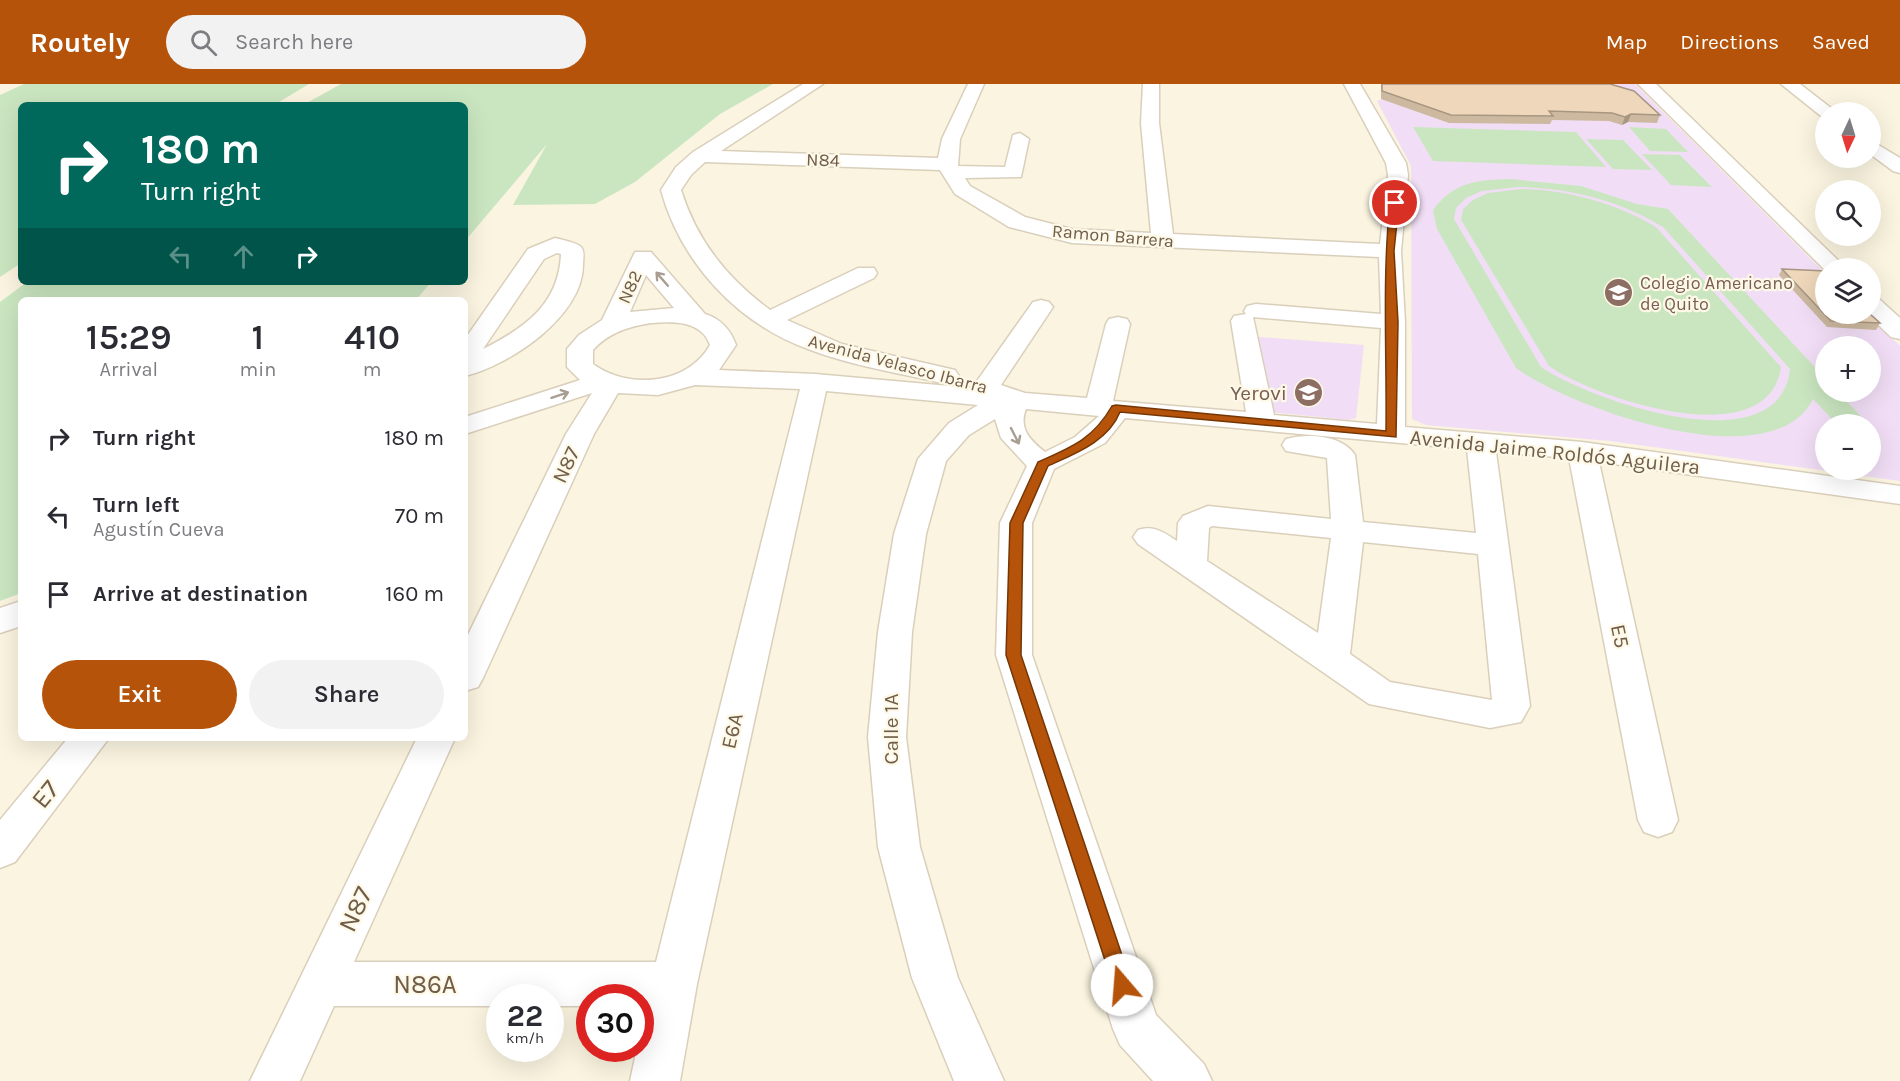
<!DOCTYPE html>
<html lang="en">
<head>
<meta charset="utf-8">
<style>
  :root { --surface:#fff; --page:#f2f2f3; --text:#2b2b33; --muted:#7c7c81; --accent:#b45309 }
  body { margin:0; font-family:Karla,sans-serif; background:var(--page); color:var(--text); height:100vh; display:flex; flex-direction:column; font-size:22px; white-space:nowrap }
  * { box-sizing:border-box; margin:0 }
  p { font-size:20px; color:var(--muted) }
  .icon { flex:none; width:33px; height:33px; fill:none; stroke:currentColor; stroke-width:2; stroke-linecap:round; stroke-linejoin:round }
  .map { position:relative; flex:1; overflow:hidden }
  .sheet { position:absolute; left:18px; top:213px; width:450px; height:444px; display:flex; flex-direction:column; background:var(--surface); border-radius:9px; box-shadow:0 6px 24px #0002 }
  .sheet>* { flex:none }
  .top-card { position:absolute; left:18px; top:18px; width:450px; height:183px; border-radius:9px; box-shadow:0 6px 24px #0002; background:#00695c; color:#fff; overflow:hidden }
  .needle { width:39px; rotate:184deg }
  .tools { position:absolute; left:1815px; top:18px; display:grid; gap:12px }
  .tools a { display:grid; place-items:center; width:66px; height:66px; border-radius:50%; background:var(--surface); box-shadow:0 6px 24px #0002; font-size:30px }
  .speed { position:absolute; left:486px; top:900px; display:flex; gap:12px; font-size:30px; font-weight:700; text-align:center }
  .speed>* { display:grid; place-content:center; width:78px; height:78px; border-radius:50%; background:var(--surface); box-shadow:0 6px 24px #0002; line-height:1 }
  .speed small { font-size:15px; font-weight:400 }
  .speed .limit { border:9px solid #d22; background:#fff; color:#111 }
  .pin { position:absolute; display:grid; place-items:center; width:51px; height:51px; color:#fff; margin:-26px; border:3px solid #fff; border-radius:50%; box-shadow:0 2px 6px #0007 }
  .me { position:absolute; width:66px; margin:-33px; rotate:342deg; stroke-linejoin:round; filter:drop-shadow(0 0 4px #0008) }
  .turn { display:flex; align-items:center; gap:21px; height:126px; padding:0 24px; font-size:27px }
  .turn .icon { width:78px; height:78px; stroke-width:2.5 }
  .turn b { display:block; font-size:42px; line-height:51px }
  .lanes { display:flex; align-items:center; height:57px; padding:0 24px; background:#0003; justify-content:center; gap:30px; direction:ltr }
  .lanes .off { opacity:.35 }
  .eta { display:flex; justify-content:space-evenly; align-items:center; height:102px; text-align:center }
  .eta b { font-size:36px; font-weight:600; line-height:42px }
  .primary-button { display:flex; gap:12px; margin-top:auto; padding:12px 24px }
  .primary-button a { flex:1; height:69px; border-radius:36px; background:var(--accent); color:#fff; font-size:24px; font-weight:600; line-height:69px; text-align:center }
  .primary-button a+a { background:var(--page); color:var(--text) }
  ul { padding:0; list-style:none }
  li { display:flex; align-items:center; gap:18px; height:78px; padding:0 24px }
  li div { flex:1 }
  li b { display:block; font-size:22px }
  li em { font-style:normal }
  header { display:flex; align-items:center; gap:36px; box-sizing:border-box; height:84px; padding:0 30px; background:var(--accent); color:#fff }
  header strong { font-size:28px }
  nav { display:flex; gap:33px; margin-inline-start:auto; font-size:21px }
  .search { width:420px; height:54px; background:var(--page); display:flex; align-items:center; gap:15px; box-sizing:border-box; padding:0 21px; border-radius:33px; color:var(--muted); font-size:22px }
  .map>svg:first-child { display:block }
</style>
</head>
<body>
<header>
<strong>Routely</strong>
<div class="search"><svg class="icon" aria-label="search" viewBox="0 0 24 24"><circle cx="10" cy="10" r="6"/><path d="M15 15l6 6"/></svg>Search here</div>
<nav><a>Map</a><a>Directions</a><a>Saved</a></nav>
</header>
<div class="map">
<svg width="1900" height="997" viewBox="0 0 1900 997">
  <rect width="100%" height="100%" fill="#faf4e0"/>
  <path fill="#f1def6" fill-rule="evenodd" d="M1383,0H1635L1825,189L1826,230H1867L1900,262V397L1610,357L1426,341L1412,335L1411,82L1377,17L1390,12ZM1826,262H1870V308H1826ZM1826,340H1870V386H1826Z
    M1247,252L1364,261L1356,334L1348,336L1260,327Z"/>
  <path fill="#cae6c0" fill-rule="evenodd" d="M24,0H309L274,21H21V179L0,193V11Z
    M341,0H773L720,30L635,98L595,120L513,121L547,60L465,157V21H303Z
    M1413,43L1576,48L1606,83L1433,77Z
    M1629,43L1666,45L1688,68L1650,67Z
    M1586,55L1623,56L1652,86L1613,85Z
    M1642,70L1680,71L1712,103L1671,101Z
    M1510,95L1581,102L1637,120L1668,125L1825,294L1826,308H1838L1867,339L1834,337L1813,315C1773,397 1570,324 1516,284L1437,145L1433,126C1454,98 1476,96 1510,95ZM1518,103C1569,104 1619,116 1663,143L1790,285C1780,383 1589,316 1541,283L1454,135L1456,124L1466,114L1482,107Z
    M1521,105C1569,106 1615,119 1656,143L1781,283C1769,373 1594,314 1549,282L1461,136L1463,125L1473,116L1488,109Z
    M27,198H431L416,216H21V509L0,517V218Z"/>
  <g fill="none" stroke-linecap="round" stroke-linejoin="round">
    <defs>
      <path id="minor" d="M803,0H823L721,67L938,74L942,55L968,0H984L960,55L958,82L1005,83L1013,51L1020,49L1029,55L1021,93L965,94L970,102L1025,133L1072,145L1151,149L1141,39L1143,0H1159V39L1173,150L1380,160L1388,91L1386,79L1344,0H1360L1406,79L1408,91L1401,167L1405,238V343L1582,358L1900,402V420L1599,378L1678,736L1672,748L1658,753L1644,748L1638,736L1569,374L1496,368L1530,622L1521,638L1490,644L1369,620L1138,460L1133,453L1138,446C1154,441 1163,448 1177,457L1178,439L1183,432L1208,422L1331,435L1327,374L1286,367L1282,361L1286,355C1308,349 1342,351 1355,371L1363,438L1476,449L1467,365L1125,334L1105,359L1054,385L1032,439V571L1156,931L1204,980L1212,997H1153L1120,961L1113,945L996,571L1000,439L1027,382L1001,354L995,335L969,351L946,377L926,450L912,548L906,653L920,763L958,894L1004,997H954L912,894L878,763L868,653L878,548L894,450L918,375L949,339L978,321L826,307L697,900L680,997H630L637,964H640L646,922H640V914H590V922H550V914H500V922H334L300,997H250L417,654H455L354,878H656L800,305L695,301L658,311L618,309L594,350L483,594L478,603L465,607V557L566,350L592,309L465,350V333L580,296L567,283V265L579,251L602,236L635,168H651L705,230C721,235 730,245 736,261L719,286L815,290L972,304L1033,218L1041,216L1049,218L1053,223L1001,301L1025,309L1087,314L1106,240L1109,235L1118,233L1127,235L1130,240L1113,317L1246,328L1231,237L1234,232L1246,230L1244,227L1247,222L1256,220L1381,230L1379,173L1072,159L1009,143L955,110L940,86L705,78L691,91L681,106C697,157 727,194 770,226L858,184H874L877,189L874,194L787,236L842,260L955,286L959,292L955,298L946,300C900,289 852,282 808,265C737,239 681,179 661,106L676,83L693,68ZM646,191L674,224L630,228ZM1253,233L1381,244L1377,340L1274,331ZM652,239C674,237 702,237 710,261C688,301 628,306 593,280V266C608,249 629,242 652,239ZM1026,325L1099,332L1075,353L1045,368C1031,357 1018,345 1026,325ZM1212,442L1331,454L1318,549L1207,477L1209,444ZM1363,458L1478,470L1492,616L1390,598L1350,570Z
        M1638,0H1656L1846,184H1826V187Z
        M1781,0H1800L1836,28H1826V33L1821,32Z
        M1870,56L1900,74V89L1893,87L1870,70Z
        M555,154C562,156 576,158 581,163C585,167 583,175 583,181C583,232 510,281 465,292V255L528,165ZM557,169L561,170C559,220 525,244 483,265L544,175Z
        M1870,212L1878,214L1900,234V255L1891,253L1867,230H1870Z
        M21,517V542L0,549V524Z
        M68,654H109L15,778L0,784V736Z"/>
    </defs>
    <use href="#minor" stroke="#dacfbb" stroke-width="3"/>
    <use href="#minor" fill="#fff" fill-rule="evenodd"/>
  </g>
  <path fill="#cdb9a0" d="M1381,0H1613L1612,1L1660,31L1657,39L1628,38L1622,41L1609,37L1552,36L1550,40L1449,39L1381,15Z
    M1782,185L1880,239L1876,246L1827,243L1779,191Z"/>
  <path fill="#a79682" d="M1631,30L1628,38L1622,41L1625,33Z"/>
  <path fill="#eed7ba" stroke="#a79682" stroke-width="1.5" d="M1382,0H1610L1634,7L1660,31L1631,30L1625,33L1612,29L1549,27L1553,32L1451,31L1382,7Z
    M1782,185L1826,187V230H1870L1880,239L1831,237Z"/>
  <defs><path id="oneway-shaft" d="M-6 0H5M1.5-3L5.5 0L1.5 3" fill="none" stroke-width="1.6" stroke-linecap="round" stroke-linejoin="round" transform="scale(1.5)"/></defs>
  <g stroke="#a99e92">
    <use href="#oneway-shaft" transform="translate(662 195) rotate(-131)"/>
    <use href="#oneway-shaft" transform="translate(560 311) rotate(-18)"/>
    <use href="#oneway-shaft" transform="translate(1015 352) rotate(63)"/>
  </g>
  <path fill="#b45309" stroke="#753606" stroke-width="1.5" d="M1395,117L1399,119L1394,167L1398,238L1396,353L1120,328C1108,358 1074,370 1048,382L1023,439L1021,571L1132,901L1129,907L1122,910L1115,907L1113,901L1006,571L1010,439L1038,378C1072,363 1093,355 1112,322L1116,321L1386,347C1387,271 1382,194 1390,119Z"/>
  <defs>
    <symbol id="school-disc" viewBox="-11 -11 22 22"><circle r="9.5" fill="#8d6e63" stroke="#fef8e6"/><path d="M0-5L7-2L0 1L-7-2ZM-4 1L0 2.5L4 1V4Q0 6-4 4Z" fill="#fff"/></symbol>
    <symbol id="university-disc" viewBox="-11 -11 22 22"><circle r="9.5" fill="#8d6e63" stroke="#fef8e6"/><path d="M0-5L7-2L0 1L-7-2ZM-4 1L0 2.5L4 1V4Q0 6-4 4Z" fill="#fff"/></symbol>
  </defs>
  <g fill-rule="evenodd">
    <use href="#school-disc" x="1602" y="192" width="33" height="33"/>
    <use href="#university-disc" x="1292" y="292" width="33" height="33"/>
  </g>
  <g text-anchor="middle" stroke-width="4.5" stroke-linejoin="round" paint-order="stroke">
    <g font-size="18" fill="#6f5d4a" stroke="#fef8e6">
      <text transform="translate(823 76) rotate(2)" y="6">N84</text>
      <text transform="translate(1113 152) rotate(5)" y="6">Ramon Barrera</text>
      <text transform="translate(630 203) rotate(-66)" y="6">N82</text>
      <text transform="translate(898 280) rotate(15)" y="6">Avenida Velasco Ibarra</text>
    </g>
    <g font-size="18" fill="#785e54" stroke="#fef8e6" text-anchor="start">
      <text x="1640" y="205">Colegio Americano<tspan x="1640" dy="21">de Quito</tspan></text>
    </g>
    <g font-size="21" fill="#785e54" stroke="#fef8e6" text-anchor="end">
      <text x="1287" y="316">Yerovi</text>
    </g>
    <g font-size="21" fill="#6f5d4a" stroke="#fef8e6">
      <text transform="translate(1555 368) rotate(6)" y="7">Avenida Jaime Roldós Aguilera</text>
      <text transform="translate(566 381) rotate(-65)" y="7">N87</text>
      <text transform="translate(1620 552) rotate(78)" y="7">E5</text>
      <text transform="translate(891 645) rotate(-90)" y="7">Calle 1A</text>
      <text transform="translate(732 647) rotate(-77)" y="7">E6A</text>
    </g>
    <g font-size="26" fill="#6f5d4a" stroke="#fef8e6">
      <text transform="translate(45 710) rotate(-51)" y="9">E7</text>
      <text transform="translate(355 825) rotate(-65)" y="9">N87</text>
      <text x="425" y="909">N86A</text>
    </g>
  </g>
</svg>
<div class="tools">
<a><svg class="needle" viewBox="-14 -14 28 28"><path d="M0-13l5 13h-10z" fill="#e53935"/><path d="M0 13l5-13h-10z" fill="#7c7c81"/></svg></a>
<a><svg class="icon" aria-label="search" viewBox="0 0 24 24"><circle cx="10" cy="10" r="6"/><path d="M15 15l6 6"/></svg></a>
<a><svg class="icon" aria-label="layers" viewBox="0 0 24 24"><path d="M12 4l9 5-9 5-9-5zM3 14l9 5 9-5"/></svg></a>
<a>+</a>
<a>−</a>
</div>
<div class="speed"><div>22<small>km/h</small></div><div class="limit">30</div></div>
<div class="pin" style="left:1395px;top:119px;background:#d93025"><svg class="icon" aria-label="arrive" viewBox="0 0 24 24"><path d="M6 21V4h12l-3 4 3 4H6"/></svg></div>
<svg class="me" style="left:1122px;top:901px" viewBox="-20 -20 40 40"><circle r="19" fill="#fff"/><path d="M0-13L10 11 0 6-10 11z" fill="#b45309"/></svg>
<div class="top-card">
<div class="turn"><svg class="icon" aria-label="right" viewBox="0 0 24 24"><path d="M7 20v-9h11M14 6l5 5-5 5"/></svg><div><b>180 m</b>Turn right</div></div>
<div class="lanes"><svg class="icon off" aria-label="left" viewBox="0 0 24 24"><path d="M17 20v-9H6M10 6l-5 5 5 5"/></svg><svg class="icon off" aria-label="ahead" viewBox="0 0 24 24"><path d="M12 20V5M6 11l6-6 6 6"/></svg><svg class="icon" aria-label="right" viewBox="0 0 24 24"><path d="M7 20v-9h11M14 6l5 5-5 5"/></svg></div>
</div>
<section class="sheet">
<div class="eta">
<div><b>15:29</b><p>Arrival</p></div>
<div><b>1</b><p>min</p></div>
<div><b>410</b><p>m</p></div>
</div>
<ul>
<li><svg class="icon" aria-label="right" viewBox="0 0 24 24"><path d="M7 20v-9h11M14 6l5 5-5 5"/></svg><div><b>Turn right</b></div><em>180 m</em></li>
<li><svg class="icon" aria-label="left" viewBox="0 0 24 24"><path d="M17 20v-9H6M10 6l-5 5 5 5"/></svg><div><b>Turn left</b><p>Agustín Cueva</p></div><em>70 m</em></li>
<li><svg class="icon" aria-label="arrive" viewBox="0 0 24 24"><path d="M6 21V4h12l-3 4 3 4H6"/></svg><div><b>Arrive at destination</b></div><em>160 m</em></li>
</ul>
<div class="primary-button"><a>Exit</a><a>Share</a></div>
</section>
</div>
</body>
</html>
